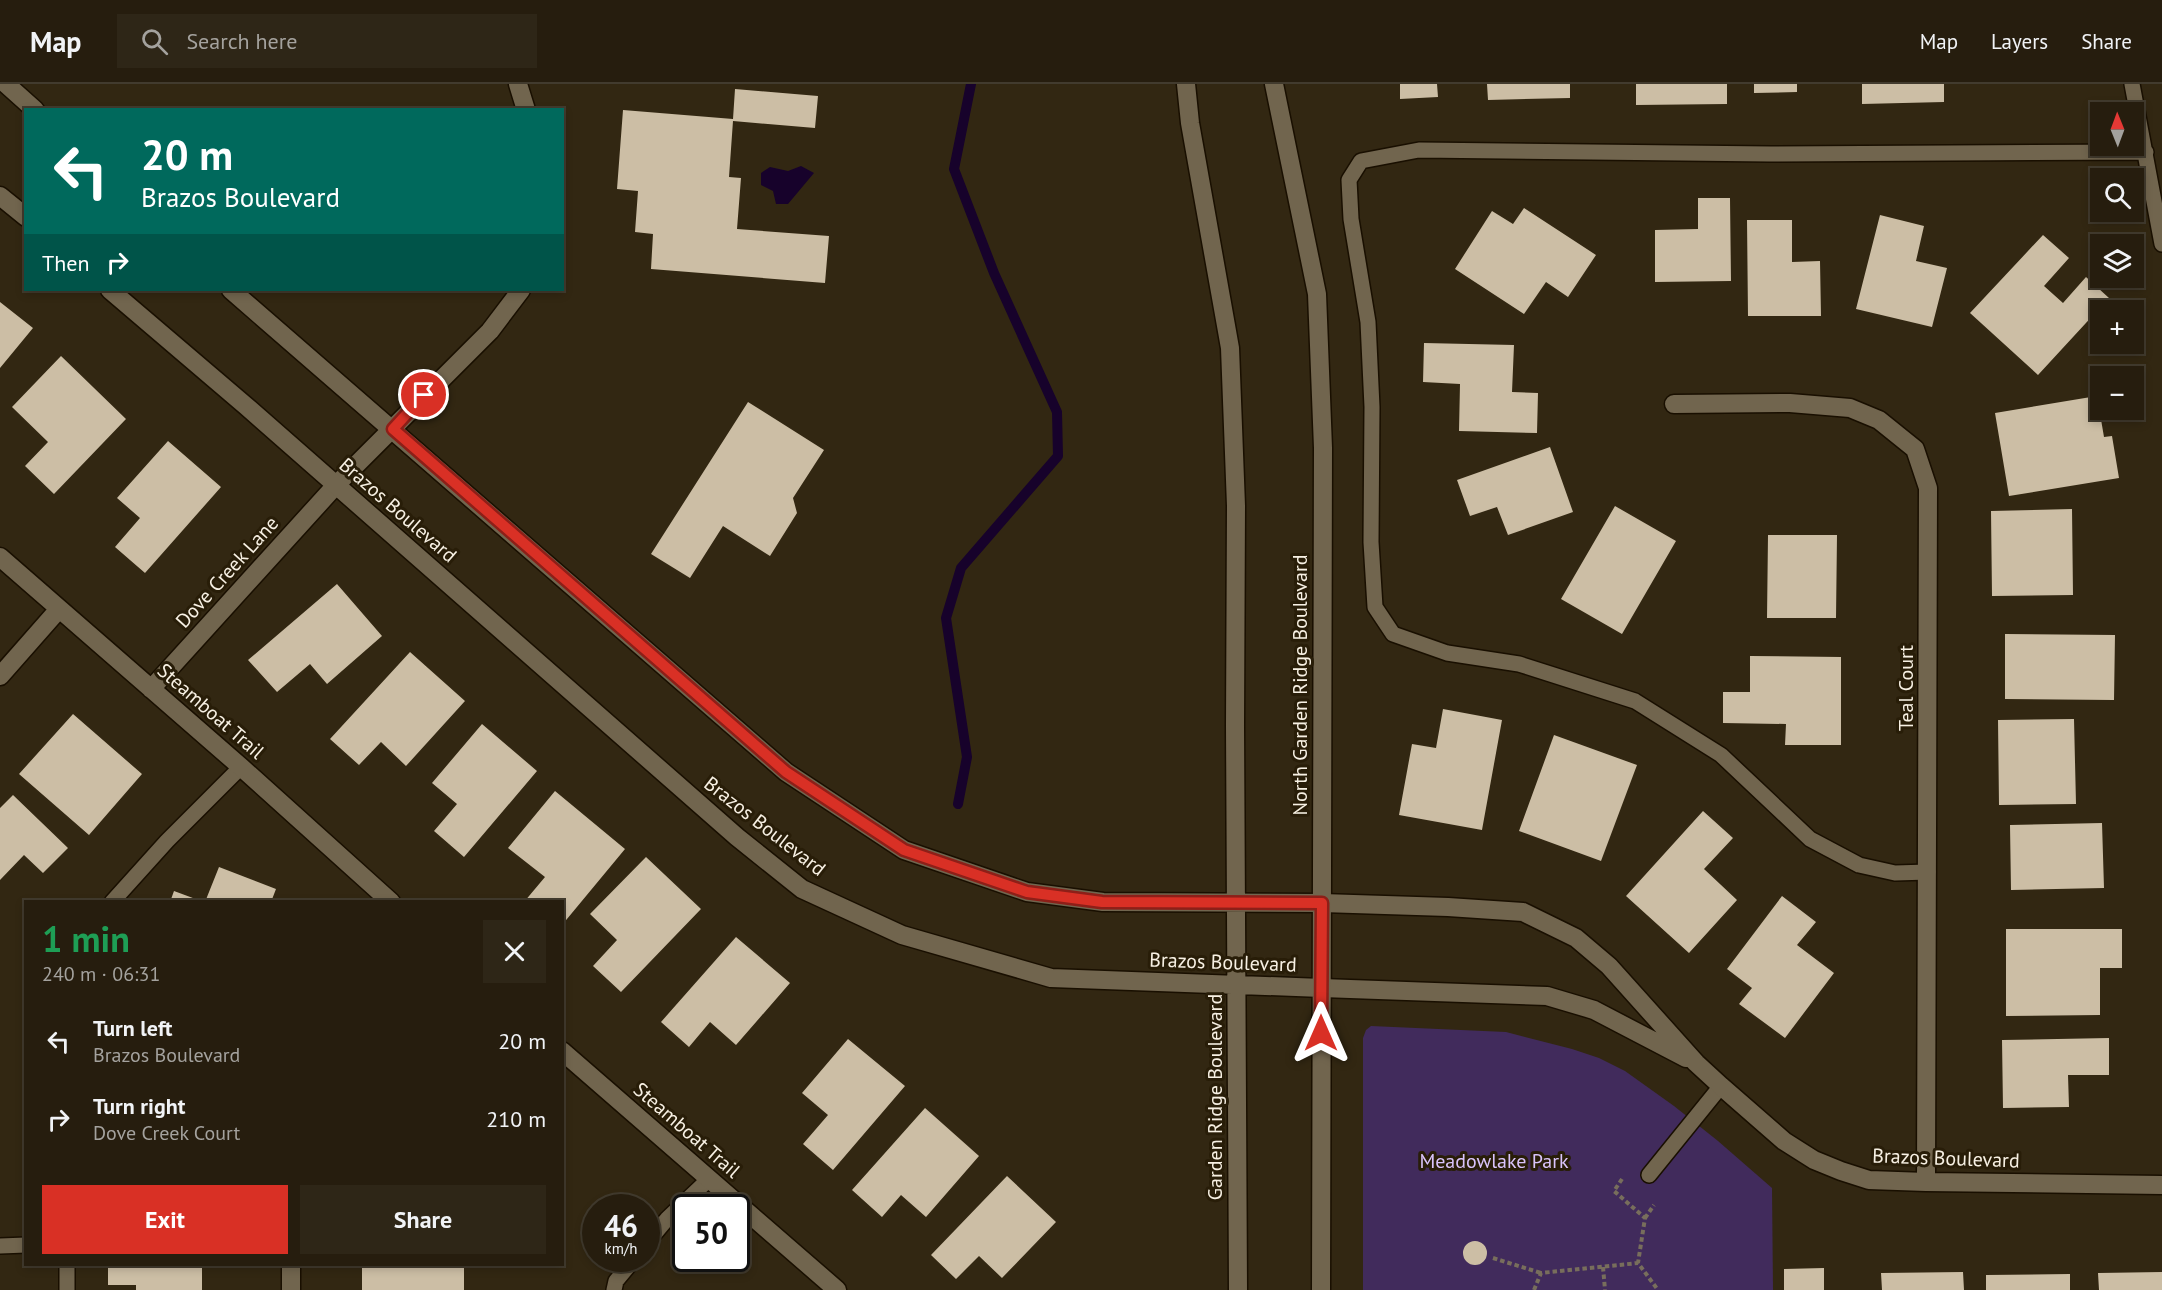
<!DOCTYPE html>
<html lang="en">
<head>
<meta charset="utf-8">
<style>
  :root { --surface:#261d0e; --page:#2e2617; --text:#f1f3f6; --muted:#a4a29e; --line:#423b2e; --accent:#d93025 }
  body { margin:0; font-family:"PT Sans",sans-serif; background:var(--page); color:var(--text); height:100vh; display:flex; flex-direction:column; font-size:22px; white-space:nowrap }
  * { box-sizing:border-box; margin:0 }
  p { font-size:20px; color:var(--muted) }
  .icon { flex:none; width:33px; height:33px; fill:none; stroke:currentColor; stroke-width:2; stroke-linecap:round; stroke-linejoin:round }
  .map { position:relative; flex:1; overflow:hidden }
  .side { position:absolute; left:24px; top:816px; width:540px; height:366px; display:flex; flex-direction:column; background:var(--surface); border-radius:0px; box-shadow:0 3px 9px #0003,0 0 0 2px var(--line) }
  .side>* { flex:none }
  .banner { position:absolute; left:24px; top:24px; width:540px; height:183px; border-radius:0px; box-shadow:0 3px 9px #0003,0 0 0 2px var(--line); background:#00695c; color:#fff; overflow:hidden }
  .needle { width:39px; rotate:359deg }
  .fabs { position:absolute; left:2090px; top:18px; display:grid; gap:12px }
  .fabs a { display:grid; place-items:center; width:54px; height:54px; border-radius:0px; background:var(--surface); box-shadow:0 3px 9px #0003,0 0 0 2px var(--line); font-size:30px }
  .speed { position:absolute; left:582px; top:1110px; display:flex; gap:12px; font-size:30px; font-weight:700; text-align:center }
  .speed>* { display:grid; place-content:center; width:78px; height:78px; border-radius:50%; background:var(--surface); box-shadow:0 3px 9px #0003,0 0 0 2px var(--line); line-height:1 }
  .speed small { font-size:15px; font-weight:400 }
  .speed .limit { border:3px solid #111; border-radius:9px; background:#fff; color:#111 }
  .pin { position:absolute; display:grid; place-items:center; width:51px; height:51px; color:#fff; margin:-26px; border:3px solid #fff; border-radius:50%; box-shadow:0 2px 6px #0007 }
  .me { position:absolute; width:66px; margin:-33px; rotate:0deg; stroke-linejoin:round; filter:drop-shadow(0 0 4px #0008) }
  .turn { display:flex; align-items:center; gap:21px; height:126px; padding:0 18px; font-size:27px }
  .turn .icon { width:78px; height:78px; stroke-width:2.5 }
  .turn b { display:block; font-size:42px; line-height:51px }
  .then { display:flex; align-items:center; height:57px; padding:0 18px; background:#0003; gap:12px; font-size:22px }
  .round { display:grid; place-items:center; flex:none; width:63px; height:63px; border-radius:0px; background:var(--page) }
  .summary { display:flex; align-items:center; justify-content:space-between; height:102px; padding:0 18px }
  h1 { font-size:36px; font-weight:700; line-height:45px; color:#1e9e55 }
  .primary-button { display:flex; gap:12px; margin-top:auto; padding:12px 18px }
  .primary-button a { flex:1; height:69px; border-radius:0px; background:var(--accent); color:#fff; font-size:24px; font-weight:700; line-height:69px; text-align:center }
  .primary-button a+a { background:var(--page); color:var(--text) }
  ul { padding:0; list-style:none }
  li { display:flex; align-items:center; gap:18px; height:78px; padding:0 18px }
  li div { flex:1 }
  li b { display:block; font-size:22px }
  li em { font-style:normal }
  header { display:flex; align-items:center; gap:36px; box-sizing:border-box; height:84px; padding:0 30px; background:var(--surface); border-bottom:2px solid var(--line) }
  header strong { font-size:28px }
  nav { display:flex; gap:33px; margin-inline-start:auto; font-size:21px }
  .search { width:420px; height:54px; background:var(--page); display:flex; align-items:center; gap:15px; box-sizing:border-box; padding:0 21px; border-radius:0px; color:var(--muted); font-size:22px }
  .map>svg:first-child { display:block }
</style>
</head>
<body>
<header>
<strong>Map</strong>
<div class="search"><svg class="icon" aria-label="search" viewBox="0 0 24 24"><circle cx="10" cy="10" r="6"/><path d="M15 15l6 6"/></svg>Search here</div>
<nav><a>Map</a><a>Layers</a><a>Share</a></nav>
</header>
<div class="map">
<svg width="2162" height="1206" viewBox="0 0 2162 1206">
  <rect width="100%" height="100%" fill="#322712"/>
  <path fill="#412b5c" d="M1371,942L1506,948L1572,965L1599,974L1625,987L1674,1022L1718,1057L1772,1104L1773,1206H1363V954L1366,946Z"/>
  <path fill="#17022b" d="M801,82L814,89L788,120H776L773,107L761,101V89L770,83L788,87Z"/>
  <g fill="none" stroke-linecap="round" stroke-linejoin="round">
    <path stroke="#17022b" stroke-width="10" d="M958,720L967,673L946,534L961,484L1058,372L1057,328L994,189L954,85L971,0"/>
  </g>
  <path fill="#ccbea5" d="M1400,0H1437L1438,13L1400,15Z
    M1487,0H1570V14L1488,16Z
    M1636,0H1727V20L1636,21Z
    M1754,0H1797V8L1754,9Z
    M1862,0H1944V18L1862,20Z
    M735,5L818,12L815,44L733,37L729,93L741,94L737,145L829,152L825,199L651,185L653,150L635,148L638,107L617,105L623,26L733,35Z
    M1698,114H1730L1731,197L1655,198V146L1698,145Z
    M1524,124L1596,171L1568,213L1546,198L1524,230L1455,185L1492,127L1513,140Z
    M1880,131L1924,142L1916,177L1947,184L1932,243L1856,225Z
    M1747,136H1792V178L1820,177L1821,232H1748Z
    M2043,151L2069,174L2044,202L2063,219L2086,193L2109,214L2038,291L1970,229Z
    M0,218L33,244L0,284Z
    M1424,259L1514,261L1512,308L1538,309L1537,349L1459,347L1460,300L1423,298Z
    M61,272L126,335L54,410L25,382L48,358L12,323Z
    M2097,312L2104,353L2112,352L2119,394L2009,412L1995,329Z
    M748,318L824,366L793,414L797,429L770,472L723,442L690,494L651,470Z
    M168,357L221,403L145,489L115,463L140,434L117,414Z
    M1550,363L1573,428L1508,451L1497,423L1470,432L1457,396Z
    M1615,422L1676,457L1622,550L1561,515Z
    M2072,425L2073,511L1992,512L1991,427Z
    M1768,451H1837L1836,534H1767Z
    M337,500L382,552L327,600L310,580L277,608L248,576Z
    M2005,550L2115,551L2114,616L2005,615Z
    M410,568L465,617L406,682L381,658L359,681L330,655Z
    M1750,572L1841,573V661H1785L1786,640L1723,639V608H1750Z
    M1443,625L1502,636L1482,746L1399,731L1412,660L1436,664Z
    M73,630L142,690L89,751L19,690Z
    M2074,635L2076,720L1999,721L1998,636Z
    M482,640L537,687L464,773L434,747L457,720L432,699Z
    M1554,651L1637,681L1601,777L1519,747Z
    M555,707L625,765L562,841V818H524L545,793L508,764Z
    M13,711L68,764L43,789L24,771L0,796V724Z
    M1703,727L1733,754L1704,785L1737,816L1689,869L1626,812Z
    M2102,739L2104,804L2011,806L2010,741Z
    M646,773L701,825L621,908L593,882L617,856L590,830Z
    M219,783L276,805L271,818H205Z
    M174,807L201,817V818H170Z
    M1782,812L1816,838L1797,861L1834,889L1785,954L1739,920L1752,904L1727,885Z
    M2006,845H2122V884H2100V931L2006,932Z
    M736,853L790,899L736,961L710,938L689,963L661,938Z
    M2109,954V991H2068L2069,1023L2003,1024L2002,956Z
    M848,955L905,1002L833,1086L803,1060L828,1031L802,1009Z
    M925,1024L979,1072L926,1133L901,1111L882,1133L852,1106Z
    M1007,1092L1056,1138L1002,1194L979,1172L956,1195L931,1171Z
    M1463 1169a12 12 0 1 1 24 0a12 12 0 1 1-24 0Z
    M108,1180H202V1206H136V1201H108Z
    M362,1180H464V1206H362Z
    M1824,1184V1206H1784V1185Z
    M1963,1188L1964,1206H1882L1881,1189Z
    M2162,1188V1206H2099L2098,1189Z
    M2070,1190V1206H1986V1191Z"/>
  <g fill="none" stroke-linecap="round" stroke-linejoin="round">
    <defs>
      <path id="lane" d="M2132,0L2162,160
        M1928,788L1895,789L1859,781L1810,755L1721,671L1635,617L1519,580L1447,569L1393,550L1375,523L1371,458L1372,323L1368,238L1351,135L1349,96L1361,77L1419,66L1770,70L2146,68
        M112,818L167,757L241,683
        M1649,1091L1721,1002
        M646,1160L667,1135L709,1095
        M0,1162L26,1161
        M67,1180V1206
        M614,1206L616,1197L635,1174"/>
      <path id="street" d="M518,0L526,26
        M1674,320L1790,319L1850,324L1879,336L1915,365L1928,404L1926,1098
        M0,473L241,683L391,818
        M0,592L59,525
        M151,605L336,401L490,247L521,206
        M1322,819L1448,823L1523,828L1576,854L1609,882L1696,979L1721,1002L1784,1057L1814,1076L1841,1087L1869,1096L1926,1098L2162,1101
        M1322,904L1547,912L1594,926L1686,974
        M562,967L837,1206
        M291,1180V1206"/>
      <path id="secondary" d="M6,0L35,26
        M1186,0L1190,39L1230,264L1236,422L1235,642L1238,1206
        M1274,0L1317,210L1323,364L1321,1206
        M0,112L26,133
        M110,206L246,322L737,753L802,805L902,851L1051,894L1322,904
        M231,206L786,688L904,766L1027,808L1103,818L1322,819"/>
    </defs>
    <use href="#lane" stroke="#190f00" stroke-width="18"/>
    <use href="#street" stroke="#190f00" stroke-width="21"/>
    <use href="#secondary" stroke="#190f00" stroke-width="21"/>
    <path stroke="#786e5c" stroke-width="4" stroke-dasharray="4.5 3" stroke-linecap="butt" d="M1622,1095L1614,1107L1645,1134L1638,1179L1658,1206
      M1645,1134L1654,1121
      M1493,1174L1541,1189
      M1603,1183L1605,1206
      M1534,1206L1541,1189L1638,1179"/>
    <use href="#lane" stroke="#71654e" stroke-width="15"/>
    <use href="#street" stroke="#71654e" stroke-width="18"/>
    <use href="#secondary" stroke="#71654e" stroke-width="18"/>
  </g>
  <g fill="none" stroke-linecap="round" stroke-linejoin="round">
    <defs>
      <path id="route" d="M424,311L393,345L786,688L904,766L1027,808L1102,818L1322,819L1321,949"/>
    </defs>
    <use href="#route" stroke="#8d1f18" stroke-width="15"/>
    <use href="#route" stroke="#d93025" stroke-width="10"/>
  </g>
  <g text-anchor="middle" stroke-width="6" stroke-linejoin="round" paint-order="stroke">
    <g font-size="20" fill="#f7f0e3" stroke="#281d08">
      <text transform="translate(398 426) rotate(41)" y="7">Brazos Boulevard</text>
      <text transform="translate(227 488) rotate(-48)" y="7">Dove Creek Lane</text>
      <text transform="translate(1300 601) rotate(-90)" y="7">North Garden Ridge Boulevard</text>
      <text transform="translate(1906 604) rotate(-90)" y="7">Teal Court</text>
      <text transform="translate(211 627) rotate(41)" y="7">Steamboat Trail</text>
      <text transform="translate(765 742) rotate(38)" y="7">Brazos Boulevard</text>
      <text transform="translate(1223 878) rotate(2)" y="7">Brazos Boulevard</text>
      <text transform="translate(1215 1013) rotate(-90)" y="7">Garden Ridge Boulevard</text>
      <text transform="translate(687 1046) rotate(41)" y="7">Steamboat Trail</text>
      <text transform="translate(1946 1074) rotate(2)" y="7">Brazos Boulevard</text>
    </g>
    <g font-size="20" fill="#dac4fc" stroke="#281d08">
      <text x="1494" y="1084">Meadowlake Park</text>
    </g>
  </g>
</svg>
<div class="fabs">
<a><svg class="needle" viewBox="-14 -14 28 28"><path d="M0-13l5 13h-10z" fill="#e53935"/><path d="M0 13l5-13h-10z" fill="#a4a29e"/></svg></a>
<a><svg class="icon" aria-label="search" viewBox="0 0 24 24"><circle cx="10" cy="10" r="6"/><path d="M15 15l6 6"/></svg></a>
<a><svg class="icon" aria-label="layers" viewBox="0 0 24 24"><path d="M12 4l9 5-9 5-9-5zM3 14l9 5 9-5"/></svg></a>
<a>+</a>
<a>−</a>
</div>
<div class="speed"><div>46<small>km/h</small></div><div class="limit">50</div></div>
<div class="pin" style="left:424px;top:311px;background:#d93025"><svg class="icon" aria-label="arrive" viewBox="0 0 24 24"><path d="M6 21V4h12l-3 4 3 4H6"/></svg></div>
<svg class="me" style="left:1321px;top:949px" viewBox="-20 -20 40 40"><path d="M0-17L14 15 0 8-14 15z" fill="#d93025" stroke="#fff" stroke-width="4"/></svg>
<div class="banner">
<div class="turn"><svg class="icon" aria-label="left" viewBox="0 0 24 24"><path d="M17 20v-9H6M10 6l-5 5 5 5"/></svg><div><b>20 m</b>Brazos Boulevard</div></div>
<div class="then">Then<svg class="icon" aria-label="right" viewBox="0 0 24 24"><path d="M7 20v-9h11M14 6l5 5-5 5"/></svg></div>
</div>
<section class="side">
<div class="summary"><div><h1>1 min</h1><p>240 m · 06:31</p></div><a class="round"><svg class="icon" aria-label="close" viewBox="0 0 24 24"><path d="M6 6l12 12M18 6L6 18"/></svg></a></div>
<ul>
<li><svg class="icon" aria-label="left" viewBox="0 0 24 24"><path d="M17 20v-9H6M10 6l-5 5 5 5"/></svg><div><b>Turn left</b><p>Brazos Boulevard</p></div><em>20 m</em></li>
<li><svg class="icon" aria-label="right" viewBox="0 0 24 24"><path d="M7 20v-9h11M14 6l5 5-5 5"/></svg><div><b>Turn right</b><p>Dove Creek Court</p></div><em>210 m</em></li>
</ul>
<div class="primary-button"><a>Exit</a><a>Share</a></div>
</section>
</div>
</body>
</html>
